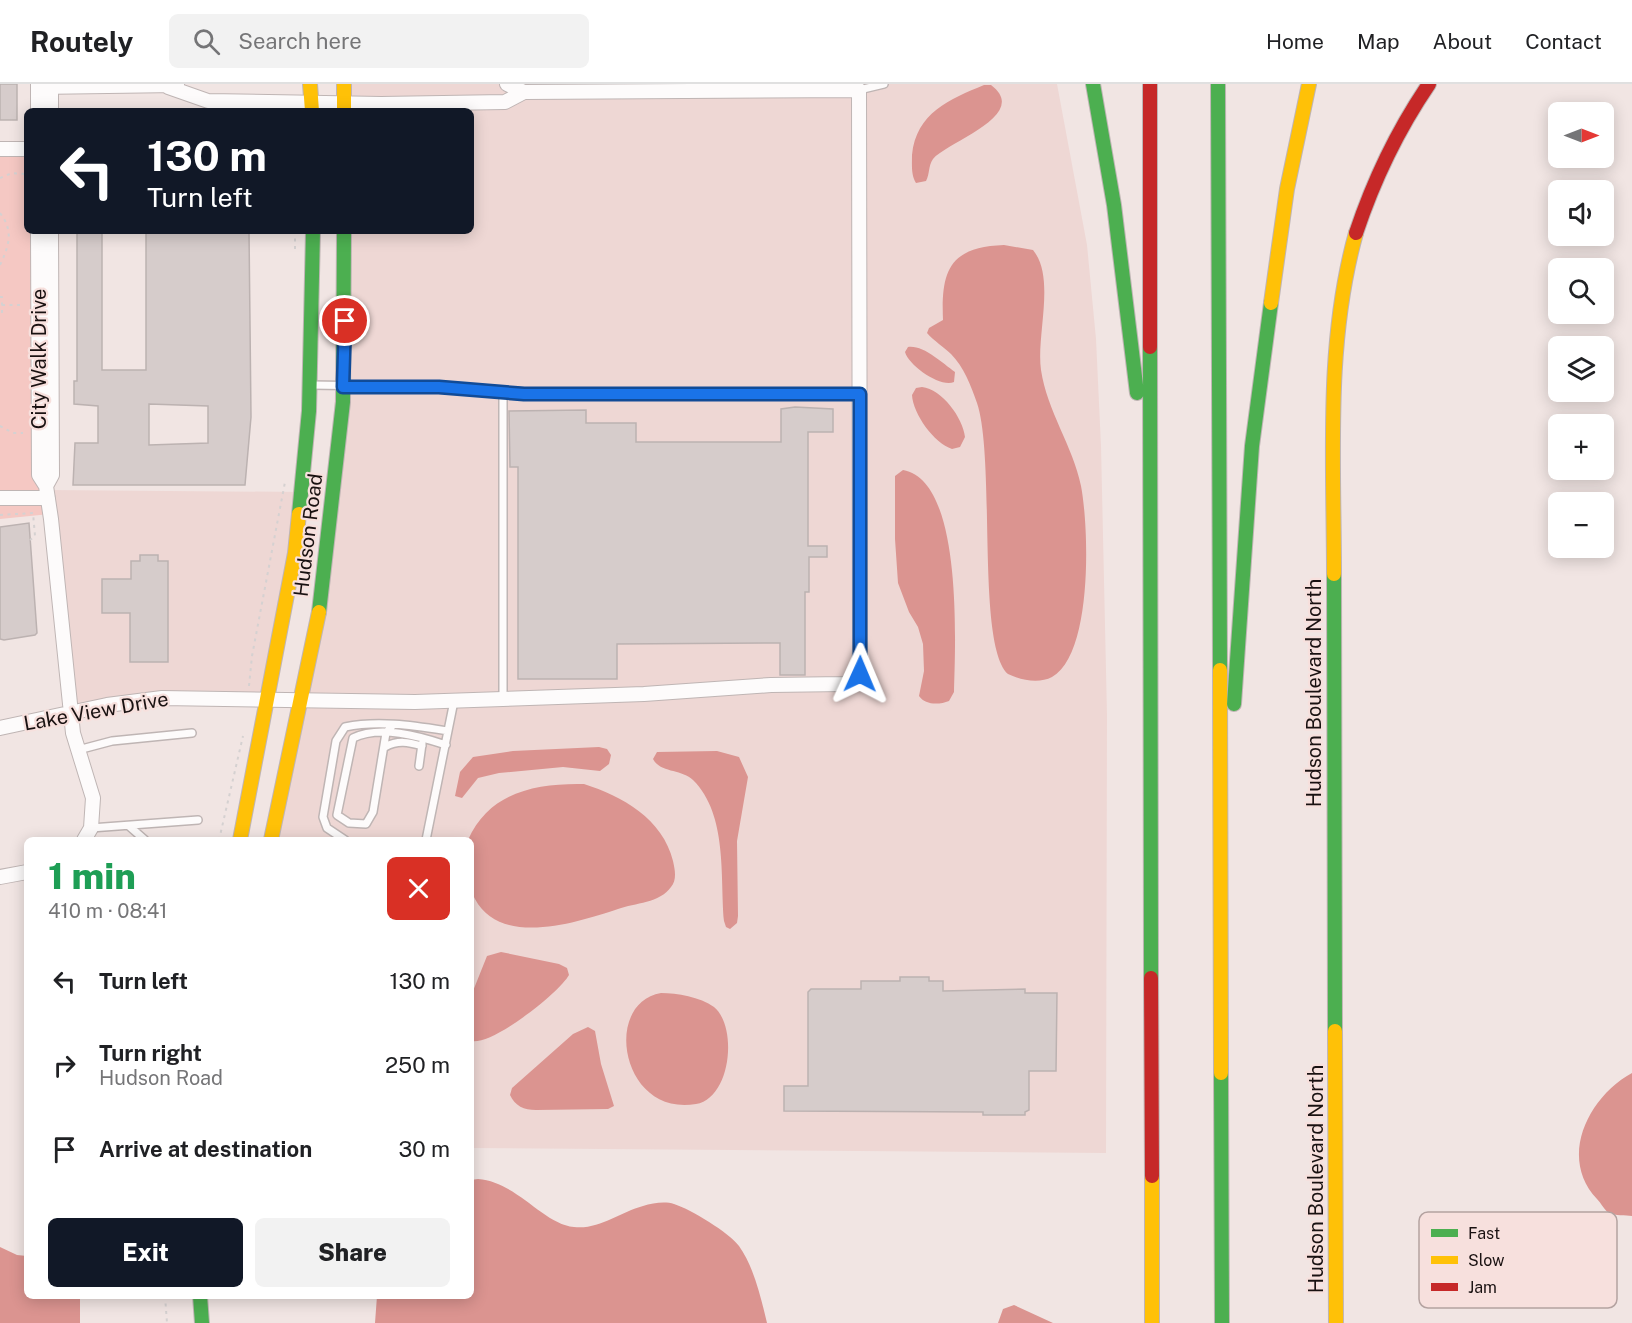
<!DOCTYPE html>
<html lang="en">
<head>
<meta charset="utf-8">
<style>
  :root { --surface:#fff; --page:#f2f2f2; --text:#202124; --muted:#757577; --line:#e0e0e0; --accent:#111827 }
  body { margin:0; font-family:"Public Sans",sans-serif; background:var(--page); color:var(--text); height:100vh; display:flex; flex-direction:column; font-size:22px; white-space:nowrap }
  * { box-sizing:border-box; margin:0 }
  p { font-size:20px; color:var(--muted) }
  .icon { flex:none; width:33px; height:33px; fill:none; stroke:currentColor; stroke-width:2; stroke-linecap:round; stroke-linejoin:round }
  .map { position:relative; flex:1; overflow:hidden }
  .side { position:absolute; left:24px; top:753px; width:450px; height:462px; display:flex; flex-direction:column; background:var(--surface); border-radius:9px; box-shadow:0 3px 15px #0003 }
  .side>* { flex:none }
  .hud { position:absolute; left:24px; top:24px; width:450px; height:126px; border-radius:9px; box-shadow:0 3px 15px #0003; background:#111827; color:#fff; overflow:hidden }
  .needle { width:39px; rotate:90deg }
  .buttons { position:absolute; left:1548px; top:18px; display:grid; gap:12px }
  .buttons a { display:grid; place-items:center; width:66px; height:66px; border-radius:9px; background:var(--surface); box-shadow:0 3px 15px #0003; font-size:30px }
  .pin { position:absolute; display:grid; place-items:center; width:51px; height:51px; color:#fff; margin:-26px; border:3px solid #fff; border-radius:50%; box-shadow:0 2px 6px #0007 }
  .me { position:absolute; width:66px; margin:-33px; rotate:1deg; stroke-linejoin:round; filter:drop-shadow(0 0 4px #0008) }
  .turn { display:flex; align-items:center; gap:21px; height:126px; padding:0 24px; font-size:27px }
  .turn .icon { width:78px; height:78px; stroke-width:2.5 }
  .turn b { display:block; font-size:42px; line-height:51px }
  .round { display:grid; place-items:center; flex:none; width:63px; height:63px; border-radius:9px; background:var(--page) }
  .summary { display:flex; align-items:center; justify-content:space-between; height:102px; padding:0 24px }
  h1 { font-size:36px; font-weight:800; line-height:45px; color:#1e9e55 }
  .cta { display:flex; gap:12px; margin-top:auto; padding:12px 24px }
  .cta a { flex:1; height:69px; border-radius:9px; background:var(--accent); color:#fff; font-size:24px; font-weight:800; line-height:69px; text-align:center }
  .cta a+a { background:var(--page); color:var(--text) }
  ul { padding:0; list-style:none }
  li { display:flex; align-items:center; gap:18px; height:84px; padding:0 24px }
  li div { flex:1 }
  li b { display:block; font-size:22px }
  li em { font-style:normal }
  header { display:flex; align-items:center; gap:36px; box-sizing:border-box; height:84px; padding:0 30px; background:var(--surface); border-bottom:2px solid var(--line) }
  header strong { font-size:28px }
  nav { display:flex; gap:33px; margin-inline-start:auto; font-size:21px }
  .search { width:420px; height:54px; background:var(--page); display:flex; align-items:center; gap:15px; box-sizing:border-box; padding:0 21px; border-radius:9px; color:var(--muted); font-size:22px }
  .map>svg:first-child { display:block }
</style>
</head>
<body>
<header>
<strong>Routely</strong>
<div class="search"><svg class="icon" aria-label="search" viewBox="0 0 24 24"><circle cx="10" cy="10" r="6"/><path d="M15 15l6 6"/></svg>Search here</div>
<nav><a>Home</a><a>Map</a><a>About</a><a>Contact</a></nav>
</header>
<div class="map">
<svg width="1632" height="1239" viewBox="0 0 1632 1239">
  <rect width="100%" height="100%" fill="#f1e5e3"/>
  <path fill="#eed7d4" d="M344,0H1057L1087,161L1096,255L1101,362L1107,631L1106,1069L471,1064V756H271L326,471L344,147H471V27H344Z
    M47,406L302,408L268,615L171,613L73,628Z"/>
  <path fill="#f5c8c3" d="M0,65H27V147H38L50,430L0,435Z"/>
  <path fill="#db9490" d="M984,1H991C1031,31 949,57 933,75C928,82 930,90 926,97L916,99C911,91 912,81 912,71C916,29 950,15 984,1Z
    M1004,161L1033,166C1056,194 1036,251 1041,286C1047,327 1073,362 1081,402C1089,444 1093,570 1052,593C1039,600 1020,596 1008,590C976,561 996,376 977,319C971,302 964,283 951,270C944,263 934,257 927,249L929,244L943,236C941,187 949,163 1004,161Z
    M908,263C924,261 942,279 955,288L954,298C941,304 909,282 905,268Z
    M922,303C942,305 963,334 965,353L960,363L952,365C934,359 913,330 912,311L916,304Z
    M903,386C964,396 955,563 954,608L949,617C939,621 925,621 919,612L924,587L923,560L918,543L909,528L898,499L895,455V392Z
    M599,663L607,665L611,671L609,680L600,687L563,683L499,689L478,694L462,714L455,712L460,688L473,673L513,667Z
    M717,667L739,673L748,693L737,757L738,832L737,839L730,845L726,843L724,837C720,793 728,731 693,696C682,685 660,689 653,675L657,668Z
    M584,700C622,712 663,735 673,777C675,786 677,796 671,803C660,819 635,819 618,825C578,838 501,864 475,815C466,799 471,773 471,756H468C489,708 536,699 584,700Z
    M501,868L559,880L567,884L569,891C559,909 492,962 471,957V912L487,872Z
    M661,909C677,909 700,913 714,923C738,943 731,1014 696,1020C621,1033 602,919 661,909Z
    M588,943L595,947L601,980L614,1022L608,1025L536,1026C524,1026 515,1022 510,1011L512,1004L573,950Z
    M1632,989V1132C1626,1131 1615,1132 1609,1129C1605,1127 1601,1119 1597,1115C1558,1074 1588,1013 1632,989Z
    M478,1095C517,1098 543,1140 574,1143C599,1146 620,1128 643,1122C653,1119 665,1117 674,1120C690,1125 730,1149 739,1162C754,1183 761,1214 767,1239H375L377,1212H471V1096Z
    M0,1163L17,1171L27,1172V1212H80V1239H0Z
    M1014,1221L1053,1239H998L1003,1225Z"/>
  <path fill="#d6cccb" stroke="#bcb2b1" stroke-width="1.5" fill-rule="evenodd" d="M0,0H17V36H0Z
    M77,147H102V286H146V147H249L251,333L245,401H73L75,359H98V322L74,320V297H77ZM149,320L208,322V359L149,361Z
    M795,323L833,325V348H808V462H827V473H809V508H805V591H780V559L617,560V595H518V383H510L509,327L586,326V339H636V358H781V325Z
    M29,439L37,549L35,551L4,556L0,555V443Z
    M140,471H158V477H168V578H130V529H102V495H131V477H140Z
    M900,893H929V897H943V907L1025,905V909H1057L1056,987H1029V1026L1025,1028V1031H983V1028L784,1027V1002H808V908L811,905H861V897H900Z"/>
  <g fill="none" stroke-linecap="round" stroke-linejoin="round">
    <defs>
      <path id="lane" d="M859,6L884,0
        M311,301L439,303L524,311L860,310
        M503,310V613
        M393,641L386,649L373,728L366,740L349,739L337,731L353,654C380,641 419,652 446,661
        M385,663C398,656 408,658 422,662
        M78,666L112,657L192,649
        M419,682L422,660
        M129,742L145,756
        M91,744L198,736
        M345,756L327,744L323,733L336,657L345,643C379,636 415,642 448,647
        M426,756L454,617"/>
      <path id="street" d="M38,0V27
        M38,3L177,1
        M168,3L208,17L381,20L505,18L524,8
        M51,27V0
        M0,65H27
        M38,147L39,391L46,402L51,435L73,649L93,714L91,744L84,756
        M46,402L52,391L51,147
        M0,414H48
        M0,644L107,621L162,614L415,618L644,610L771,601L844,600L858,594L860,566L859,6L524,8L507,0
        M0,793L27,788"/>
      <path id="fast" d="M1093,0L1114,121L1137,309
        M1218,0L1220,586
        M1150,263L1151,894
        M299,430L309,327L313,147
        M1334,490L1335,947
        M319,528L343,318L344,147
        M1234,620L1252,362L1271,219
        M1221,989L1222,1239
        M200,1212L202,1239"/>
      <path id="slow" d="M310,0L312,27
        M344,0V27
        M1271,219L1287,105L1309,0
        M1334,490C1334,377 1325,260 1356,149
        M1220,586L1221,989
        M240,756L295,469L299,430
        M271,756L319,528
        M1335,947L1336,1239
        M1152,1092V1239"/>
      <path id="jam" d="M1150,0V263
        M1356,149C1374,95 1397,47 1429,0
        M1151,894L1152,1092"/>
    </defs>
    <use href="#lane" stroke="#bfb5b4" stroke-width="10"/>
    <use href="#street" stroke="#bfb5b4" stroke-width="16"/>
    <use href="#fast" stroke="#bfb5b4" stroke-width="16"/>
    <use href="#slow" stroke="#bfb5b4" stroke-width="16"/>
    <use href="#jam" stroke="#bfb5b4" stroke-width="16"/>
    <path stroke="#d5d1d1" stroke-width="2" stroke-dasharray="3 4.5" stroke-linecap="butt" d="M0,94L12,89L25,90
      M0,129C14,147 9,162 0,181
      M295,165V147
      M0,213H2V231H0
      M2,221H23
      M0,342L13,349H23
      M0,431L33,429L35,452L30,456
      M249,602L252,572L285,398
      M219,756L243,652
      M165,1212L167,1239"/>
    <use href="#lane" stroke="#fdfbfb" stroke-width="7"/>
    <use href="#street" stroke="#fdfbfb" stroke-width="14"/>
    <use href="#fast" stroke="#4caf50" stroke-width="14"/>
    <use href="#slow" stroke="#ffc107" stroke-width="14"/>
    <use href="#jam" stroke="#c62828" stroke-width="14"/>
  </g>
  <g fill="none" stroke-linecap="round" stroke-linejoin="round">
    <defs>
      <path id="route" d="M345,237L343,303H439L524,310H860V590"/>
    </defs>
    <use href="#route" stroke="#114b97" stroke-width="15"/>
    <use href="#route" stroke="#1a73e8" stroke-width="10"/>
  </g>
  <g text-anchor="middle" stroke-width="4.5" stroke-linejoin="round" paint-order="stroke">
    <g font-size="20" fill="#191111" stroke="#f7e0dd">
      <text transform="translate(39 275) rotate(-90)" y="7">City Walk Drive</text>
      <text transform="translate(308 451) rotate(-83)" y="7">Hudson Road</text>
      <text transform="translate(1314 609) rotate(-90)" y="7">Hudson Boulevard North</text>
      <text transform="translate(96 627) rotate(-10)" y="7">Lake View Drive</text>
      <text transform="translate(1316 1095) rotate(-90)" y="7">Hudson Boulevard North</text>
    </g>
  </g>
  <rect x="1419" y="1128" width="198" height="96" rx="9" fill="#f7e0dd" stroke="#b4a2a0" stroke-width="1.5"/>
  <rect x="1431" y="1145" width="27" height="8" fill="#4caf50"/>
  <rect x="1431" y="1172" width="27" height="8" fill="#ffc107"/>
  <rect x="1431" y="1199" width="27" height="8" fill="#c62828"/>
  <g font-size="16" fill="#191111">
    <text x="1468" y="1155">Fast</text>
    <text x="1468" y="1182">Slow</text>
    <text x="1468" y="1209">Jam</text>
  </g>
</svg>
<div class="buttons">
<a><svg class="needle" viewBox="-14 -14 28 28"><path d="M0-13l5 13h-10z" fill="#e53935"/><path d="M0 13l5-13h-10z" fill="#757577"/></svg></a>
<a><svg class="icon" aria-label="sound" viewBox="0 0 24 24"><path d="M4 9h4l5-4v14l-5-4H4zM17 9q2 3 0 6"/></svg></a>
<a><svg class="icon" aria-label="search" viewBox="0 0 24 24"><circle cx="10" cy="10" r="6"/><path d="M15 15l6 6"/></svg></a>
<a><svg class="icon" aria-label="layers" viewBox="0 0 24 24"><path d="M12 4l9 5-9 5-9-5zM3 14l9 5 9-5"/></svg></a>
<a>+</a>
<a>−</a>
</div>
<div class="pin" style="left:345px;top:237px;background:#d93025"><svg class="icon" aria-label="arrive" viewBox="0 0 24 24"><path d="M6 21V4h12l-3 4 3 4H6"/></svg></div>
<svg class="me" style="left:860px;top:590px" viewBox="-20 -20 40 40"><path d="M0-17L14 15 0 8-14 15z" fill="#1a73e8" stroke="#fff" stroke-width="4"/></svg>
<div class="hud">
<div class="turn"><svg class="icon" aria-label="left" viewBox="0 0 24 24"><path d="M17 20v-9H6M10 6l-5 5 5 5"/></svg><div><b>130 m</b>Turn left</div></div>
</div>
<section class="side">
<div class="summary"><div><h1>1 min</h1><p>410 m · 08:41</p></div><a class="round" style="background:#d93025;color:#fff"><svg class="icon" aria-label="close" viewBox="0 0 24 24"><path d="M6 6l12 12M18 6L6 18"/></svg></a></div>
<ul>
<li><svg class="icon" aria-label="left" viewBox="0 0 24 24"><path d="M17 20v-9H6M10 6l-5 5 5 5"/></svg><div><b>Turn left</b></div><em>130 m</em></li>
<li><svg class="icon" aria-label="right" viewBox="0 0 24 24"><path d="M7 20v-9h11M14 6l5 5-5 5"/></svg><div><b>Turn right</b><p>Hudson Road</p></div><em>250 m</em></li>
<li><svg class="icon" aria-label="arrive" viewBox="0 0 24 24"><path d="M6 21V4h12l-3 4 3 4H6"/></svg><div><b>Arrive at destination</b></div><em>30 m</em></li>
</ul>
<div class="cta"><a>Exit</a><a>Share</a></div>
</section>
</div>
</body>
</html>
